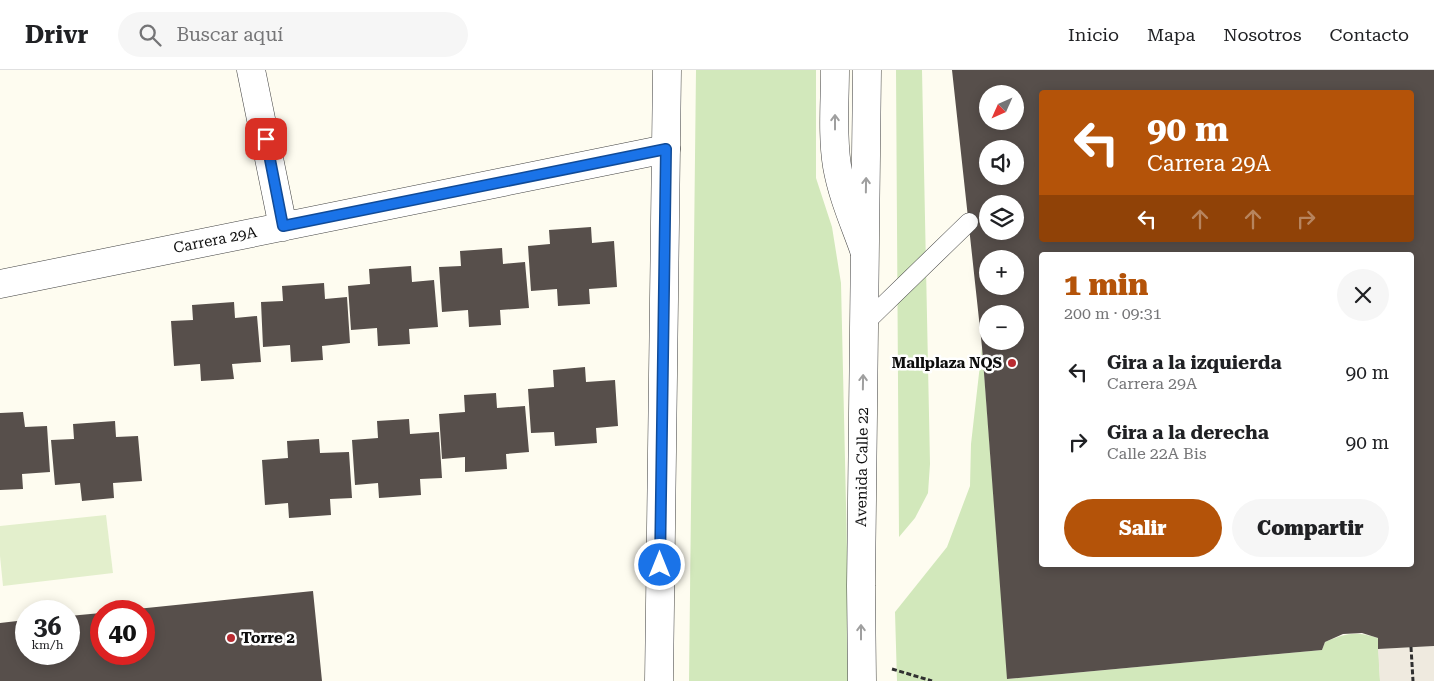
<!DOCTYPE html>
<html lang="es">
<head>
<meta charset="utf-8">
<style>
  :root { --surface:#fff; --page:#f6f6f6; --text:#202124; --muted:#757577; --line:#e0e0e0; --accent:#b45309 }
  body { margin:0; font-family:"Roboto Serif",serif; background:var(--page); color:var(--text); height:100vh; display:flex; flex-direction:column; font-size:19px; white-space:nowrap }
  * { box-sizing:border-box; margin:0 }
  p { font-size:16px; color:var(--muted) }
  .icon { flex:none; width:28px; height:28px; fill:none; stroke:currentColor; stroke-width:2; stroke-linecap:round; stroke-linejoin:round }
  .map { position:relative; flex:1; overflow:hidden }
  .side { position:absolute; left:1039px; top:182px; width:375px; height:315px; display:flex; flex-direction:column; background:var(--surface); border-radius:5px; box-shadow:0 2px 12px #0003 }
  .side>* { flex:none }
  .top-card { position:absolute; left:1039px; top:20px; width:375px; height:152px; border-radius:5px; box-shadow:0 2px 12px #0003; background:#b45309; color:#fff; overflow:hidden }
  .needle { width:32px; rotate:225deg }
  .fabs { position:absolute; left:979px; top:15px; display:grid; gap:10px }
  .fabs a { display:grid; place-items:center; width:45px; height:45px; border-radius:50%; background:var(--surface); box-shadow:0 2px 12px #0003; font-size:25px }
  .speed { position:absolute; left:15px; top:530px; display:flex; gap:10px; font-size:25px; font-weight:700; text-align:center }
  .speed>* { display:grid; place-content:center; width:65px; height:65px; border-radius:50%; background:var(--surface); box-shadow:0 2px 12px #0003; line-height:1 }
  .speed small { font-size:12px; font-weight:400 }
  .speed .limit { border:8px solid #d22; background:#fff; color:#111 }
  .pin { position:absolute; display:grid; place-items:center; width:42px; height:42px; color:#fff; margin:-21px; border-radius:10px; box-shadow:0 2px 8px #0006 }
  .me { position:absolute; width:55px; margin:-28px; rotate:0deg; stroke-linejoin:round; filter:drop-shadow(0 0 4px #0008) }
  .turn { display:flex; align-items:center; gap:18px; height:105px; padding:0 25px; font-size:22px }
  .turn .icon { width:65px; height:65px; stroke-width:2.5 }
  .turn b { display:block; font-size:35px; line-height:42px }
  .lanes { display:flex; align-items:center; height:48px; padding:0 25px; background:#0003; justify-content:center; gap:25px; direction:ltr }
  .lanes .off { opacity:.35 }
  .round { display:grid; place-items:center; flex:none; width:52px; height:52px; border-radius:26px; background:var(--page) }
  .summary { display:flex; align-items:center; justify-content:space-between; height:85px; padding:0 25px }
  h1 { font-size:30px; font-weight:800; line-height:38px; color:var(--accent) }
  .button { display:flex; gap:10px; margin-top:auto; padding:10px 25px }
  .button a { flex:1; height:58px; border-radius:30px; background:var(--accent); color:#fff; font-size:20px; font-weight:800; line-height:58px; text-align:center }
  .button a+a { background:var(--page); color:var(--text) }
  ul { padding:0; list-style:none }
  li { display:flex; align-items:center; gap:15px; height:70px; padding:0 25px }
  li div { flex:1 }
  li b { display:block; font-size:19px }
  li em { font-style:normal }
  header { display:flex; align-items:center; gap:30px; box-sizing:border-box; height:70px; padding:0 25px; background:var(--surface); border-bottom:1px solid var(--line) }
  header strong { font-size:24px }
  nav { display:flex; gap:28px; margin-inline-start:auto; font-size:18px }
  .search { width:350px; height:45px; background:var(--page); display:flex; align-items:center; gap:12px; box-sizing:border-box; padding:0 18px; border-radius:28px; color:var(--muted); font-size:19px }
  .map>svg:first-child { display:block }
</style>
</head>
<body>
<header>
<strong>Drivr</strong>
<div class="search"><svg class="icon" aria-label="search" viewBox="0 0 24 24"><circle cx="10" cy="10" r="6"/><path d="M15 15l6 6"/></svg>Buscar aquí</div>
<nav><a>Inicio</a><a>Mapa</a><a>Nosotros</a><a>Contacto</a></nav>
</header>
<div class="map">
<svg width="1434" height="611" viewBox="0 0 1434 611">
  <rect width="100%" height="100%" fill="#fefcf0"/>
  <path fill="#d2e8bb" d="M696,0H816V108L832,157L841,213L850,611H689Z
    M896,0H922L930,394L928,423L915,448L899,467Z
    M982,277L1008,609L1322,580L1325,572C1347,563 1355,561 1378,568L1380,611H897L895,542L947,477L970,416L971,374Z"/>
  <path fill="#e3efcc" d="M106,445L113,503L3,516L0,486V456Z"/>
  <path fill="#efeadf" d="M1434,576V611H1380L1378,579Z"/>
  <path fill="#574f4b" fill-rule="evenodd" d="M952,0H1434V576L1378,579V568L1362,563L1343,564L1325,572L1322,580L1007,609L982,277ZM1041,22H1411V170H1041ZM988,24H1015V51H988ZM988,79H1015V106H988ZM988,134H1015V161H988ZM1041,185H1411V495H1041ZM988,189H1015V216H988ZM988,244H1015V271H988Z
    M591,157L592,173L614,171L617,217L589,219L590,234L558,236L557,219L531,221L528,176L550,174L549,160Z
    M502,178L503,194L525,192L529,238L500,240L501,255L469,257L468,240L442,242L439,197L461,196L460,181Z
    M411,196L412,212L434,210L438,257L409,259L410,274L378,276L377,258L351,260L348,216L370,214L369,199Z
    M324,213L325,229L347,227L350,273L322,276L323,290L291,292L290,275L263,277L261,232L283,231L282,216Z
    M234,232L235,248L257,246L261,292L232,294L234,309L201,311L200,294L174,296L171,251L193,250L192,235Z
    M585,297L586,312L615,310L618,356L596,358L597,373L555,376L554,362L531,363L528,319L554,317L553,300Z
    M496,323L497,338L525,336L529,382L506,384L507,399L465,402V387L442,389L439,344L465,342L464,325Z
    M23,342L25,357L47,356L50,402L22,404L23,419L0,420V343Z
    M409,349L410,364L439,362L442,408L420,409L421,425L379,428L378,413L355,415L352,370L378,368L377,351Z
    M115,351L116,367L138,366L142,411L113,413L114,428L82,431L80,413L55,415L51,370L74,369L73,354Z
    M319,369L320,383L349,382L352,428L330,429L331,445L289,448L288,433L265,435L262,390L288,388L287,371Z
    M313,521L322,611H0V553L26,550V584H69V546L101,543V584H144V541H127V540Z"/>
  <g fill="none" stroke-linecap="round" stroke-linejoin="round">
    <defs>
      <path id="service" d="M864,254L969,152"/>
      <path id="minor" d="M251,0L283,157
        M835,0C835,31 832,65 837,96C842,125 854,152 864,180
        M0,214L666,79"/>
      <path id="tertiary" d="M659,611L667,0
        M862,611L861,516L867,0"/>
    </defs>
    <use href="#service" stroke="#414141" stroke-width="19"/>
    <use href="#minor" stroke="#414141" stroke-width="29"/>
    <use href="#tertiary" stroke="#414141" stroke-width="29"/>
    <path stroke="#303030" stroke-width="3" stroke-dasharray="5 2.5" stroke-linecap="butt" d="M1411,577L1413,611
      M892,599L932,611"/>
    <use href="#service" stroke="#fff" stroke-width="18"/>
    <use href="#minor" stroke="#fff" stroke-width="28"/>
    <use href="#tertiary" stroke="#fff" stroke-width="28"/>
  </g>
  <defs><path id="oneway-shaft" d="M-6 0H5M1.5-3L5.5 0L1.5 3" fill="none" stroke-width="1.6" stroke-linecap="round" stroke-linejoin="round" transform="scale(1.25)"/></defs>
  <g stroke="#9f9f9f">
    <use href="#oneway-shaft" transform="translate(835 52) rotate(-90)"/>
    <use href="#oneway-shaft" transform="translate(866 115) rotate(-89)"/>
    <use href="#oneway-shaft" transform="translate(863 312) rotate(-89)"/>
    <use href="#oneway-shaft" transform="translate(861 562) rotate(-90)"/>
  </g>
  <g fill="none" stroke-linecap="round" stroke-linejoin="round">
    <defs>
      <path id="route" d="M266,69L283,156L666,79L660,495"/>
    </defs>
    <use href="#route" stroke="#114b97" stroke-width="12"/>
    <use href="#route" stroke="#1a73e8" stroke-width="9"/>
  </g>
  <g fill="#b92c32" stroke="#fff" stroke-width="2">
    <circle cx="1012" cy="293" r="5"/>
    <circle cx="231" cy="568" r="5"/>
  </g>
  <g text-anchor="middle" stroke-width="5" stroke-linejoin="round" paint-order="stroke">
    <g font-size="15" fill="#0e0e0e" stroke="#fff">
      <text transform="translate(215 170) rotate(-11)" y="5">Carrera 29A</text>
      <text transform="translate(862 397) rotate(-89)" y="5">Avenida Calle 22</text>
    </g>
    <g font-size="15" font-weight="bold" fill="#0e0e0e" stroke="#fff" text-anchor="end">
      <text x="1002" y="298">Mallplaza NQS</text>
      <text x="241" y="573" text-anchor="start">Torre 2</text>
    </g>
  </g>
</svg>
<div class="fabs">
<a><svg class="needle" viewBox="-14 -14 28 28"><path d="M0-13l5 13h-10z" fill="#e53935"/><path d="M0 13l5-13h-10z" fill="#757577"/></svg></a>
<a><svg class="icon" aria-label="sound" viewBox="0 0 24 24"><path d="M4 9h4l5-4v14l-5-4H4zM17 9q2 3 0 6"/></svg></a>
<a><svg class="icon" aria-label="layers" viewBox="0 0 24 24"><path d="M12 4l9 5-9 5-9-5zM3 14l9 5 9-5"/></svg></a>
<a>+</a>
<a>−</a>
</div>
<div class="speed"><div>36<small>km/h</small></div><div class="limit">40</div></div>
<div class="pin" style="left:266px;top:69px;background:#d93025"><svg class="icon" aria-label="arrive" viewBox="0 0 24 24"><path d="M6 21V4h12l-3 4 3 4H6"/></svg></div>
<svg class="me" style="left:660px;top:495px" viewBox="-20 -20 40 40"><circle r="17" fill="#1a73e8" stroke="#fff" stroke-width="3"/><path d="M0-11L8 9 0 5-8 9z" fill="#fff"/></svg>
<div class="top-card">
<div class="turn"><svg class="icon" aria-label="left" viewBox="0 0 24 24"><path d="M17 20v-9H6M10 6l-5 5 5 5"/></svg><div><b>90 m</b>Carrera 29A</div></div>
<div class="lanes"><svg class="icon" aria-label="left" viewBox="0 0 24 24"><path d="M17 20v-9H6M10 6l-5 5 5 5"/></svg><svg class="icon off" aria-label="ahead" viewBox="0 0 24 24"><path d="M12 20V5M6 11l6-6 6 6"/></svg><svg class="icon off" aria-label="ahead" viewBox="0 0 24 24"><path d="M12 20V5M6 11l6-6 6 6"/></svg><svg class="icon off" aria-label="right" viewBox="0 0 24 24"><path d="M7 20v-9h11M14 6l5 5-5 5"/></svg></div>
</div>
<section class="side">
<div class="summary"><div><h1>1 min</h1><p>200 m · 09:31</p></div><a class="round"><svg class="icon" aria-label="close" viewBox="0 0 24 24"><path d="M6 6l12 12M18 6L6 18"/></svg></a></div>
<ul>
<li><svg class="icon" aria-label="left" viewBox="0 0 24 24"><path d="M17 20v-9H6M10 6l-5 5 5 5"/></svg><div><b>Gira a la izquierda</b><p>Carrera 29A</p></div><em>90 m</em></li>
<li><svg class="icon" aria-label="right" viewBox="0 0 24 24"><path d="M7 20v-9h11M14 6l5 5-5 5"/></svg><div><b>Gira a la derecha</b><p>Calle 22A Bis</p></div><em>90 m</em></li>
</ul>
<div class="button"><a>Salir</a><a>Compartir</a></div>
</section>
</div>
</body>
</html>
